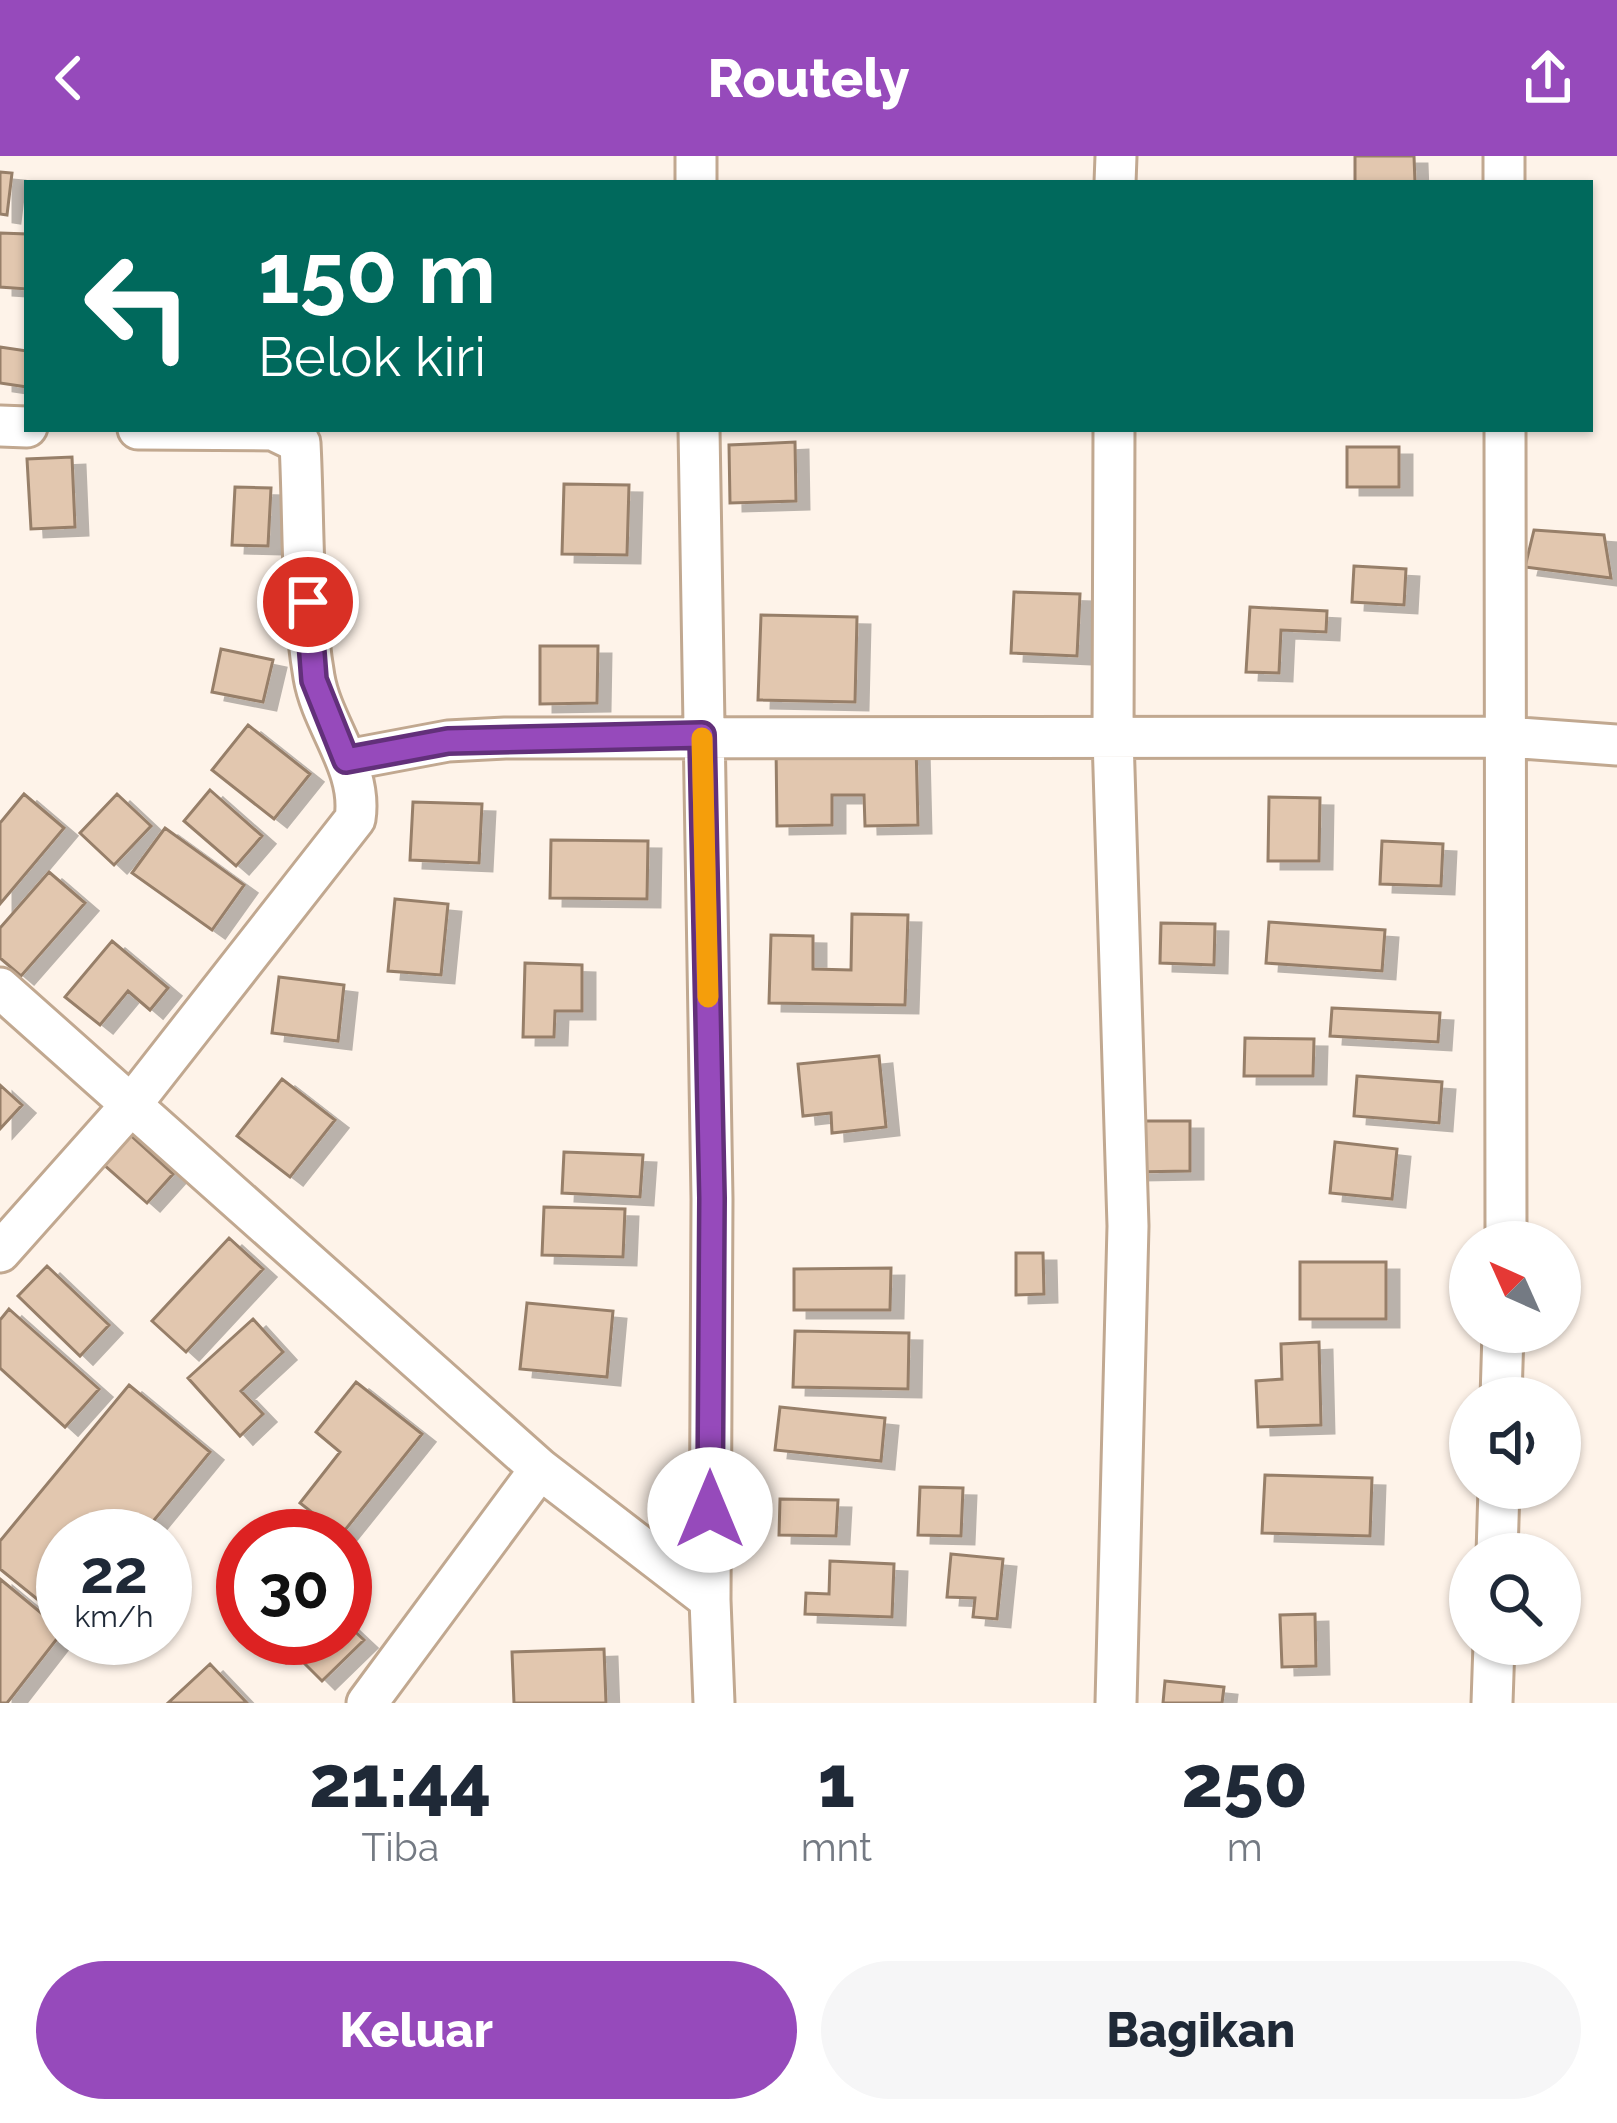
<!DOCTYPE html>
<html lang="id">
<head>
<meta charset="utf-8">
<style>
  :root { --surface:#fff; --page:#f6f6f7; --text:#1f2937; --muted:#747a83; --accent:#964abb }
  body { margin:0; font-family:Raleway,sans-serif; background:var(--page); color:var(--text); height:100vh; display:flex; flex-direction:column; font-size:45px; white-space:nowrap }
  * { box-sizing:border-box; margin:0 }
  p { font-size:39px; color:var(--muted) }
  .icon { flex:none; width:66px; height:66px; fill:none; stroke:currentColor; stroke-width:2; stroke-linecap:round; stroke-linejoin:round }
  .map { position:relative; height:1547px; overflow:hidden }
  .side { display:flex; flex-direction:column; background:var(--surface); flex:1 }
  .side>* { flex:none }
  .banner { position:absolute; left:24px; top:24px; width:1569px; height:252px; border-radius:0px; box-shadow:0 3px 9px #0004; background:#00695c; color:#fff; overflow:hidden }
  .needle { width:78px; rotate:315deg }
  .tools { position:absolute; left:1449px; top:1065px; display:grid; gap:24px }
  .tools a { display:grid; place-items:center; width:132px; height:132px; border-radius:50%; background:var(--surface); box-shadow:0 3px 9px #0004; font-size:60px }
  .speed { position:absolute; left:36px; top:1353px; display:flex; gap:24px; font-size:60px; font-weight:700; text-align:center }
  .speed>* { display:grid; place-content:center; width:156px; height:156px; border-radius:50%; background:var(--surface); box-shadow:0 3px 9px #0004; line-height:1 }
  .speed small { font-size:30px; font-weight:400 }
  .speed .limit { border:18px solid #d22; background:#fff; color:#111 }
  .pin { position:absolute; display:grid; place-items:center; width:102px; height:102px; color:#fff; margin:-51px; border:6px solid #fff; border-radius:50%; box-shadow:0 3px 12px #0007 }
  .me { position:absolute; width:132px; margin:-66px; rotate:0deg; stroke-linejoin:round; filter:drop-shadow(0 0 9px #0008) }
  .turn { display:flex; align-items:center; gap:42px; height:252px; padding:0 36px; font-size:54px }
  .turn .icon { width:156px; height:156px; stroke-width:2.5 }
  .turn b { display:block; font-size:84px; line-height:102px }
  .eta { display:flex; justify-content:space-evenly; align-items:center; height:204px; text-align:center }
  .eta b { font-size:72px; font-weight:800; line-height:84px }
  .action { display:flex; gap:24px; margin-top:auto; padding:24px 36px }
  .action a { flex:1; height:138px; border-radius:72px; background:var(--accent); color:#fff; font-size:48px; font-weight:800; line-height:138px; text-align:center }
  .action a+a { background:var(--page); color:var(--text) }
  header { display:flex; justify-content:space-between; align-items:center; height:156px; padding:0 36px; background:var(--accent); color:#fff; font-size:54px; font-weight:800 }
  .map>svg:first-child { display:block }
</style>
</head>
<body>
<header><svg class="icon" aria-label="back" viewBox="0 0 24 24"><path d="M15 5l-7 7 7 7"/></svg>Routely<svg class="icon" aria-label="share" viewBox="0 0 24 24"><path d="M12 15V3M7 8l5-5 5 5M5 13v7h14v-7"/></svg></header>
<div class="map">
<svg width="1617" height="1547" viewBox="0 0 1617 1547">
  <defs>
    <filter id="shadow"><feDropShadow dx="13" dy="8" stdDeviation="0" flood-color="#0004"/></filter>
  </defs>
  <rect width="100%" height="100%" fill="#fef3e9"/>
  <path fill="#e2c7af" stroke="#977f69" stroke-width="3" filter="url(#shadow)" d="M1355,0H1414L1415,27H1355Z
    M0,16L12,17L7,59L0,58Z
    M0,77L27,78V133L0,131Z
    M0,191L27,195V231L0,227Z
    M795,286L796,345L730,347L729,289Z
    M1347,291H1399V331H1347Z
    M72,301L75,371L31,373L27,303Z
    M564,328L629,329L627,399L562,398Z
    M235,331L271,332L268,390L232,389Z
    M1534,374L1604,379L1611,422L1525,411Z
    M1354,410L1406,413L1404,449L1352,446Z
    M1014,436L1080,438L1077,500L1011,497Z
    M1250,451L1327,455L1326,476L1281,474L1279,517L1246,516Z
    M761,459L857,461L855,546L758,544Z
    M540,490H598L597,547L540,548Z
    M221,493L273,504L263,546L212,536Z
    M248,569L310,618L274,663L212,614Z
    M916,588L918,669L865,670L864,639H832V669L777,670L776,590Z
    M210,634L262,680L236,710L184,665Z
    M24,638L64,672L0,748V667Z
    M117,638L151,670L114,709L80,677Z
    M1269,641L1320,642L1319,705H1268Z
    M413,646L482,648L479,707L410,704Z
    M165,672L244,729L212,774L132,717Z
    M551,684L648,685L647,743L550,742Z
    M1382,685L1443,688L1441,730L1380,728Z
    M49,716L85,747L21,820L0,802V772Z
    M395,743L448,748L441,819L388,815Z
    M852,758L908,759L905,849L769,847L771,779L813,780V813L851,814Z
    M1269,766L1385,774L1382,815L1266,807Z
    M1161,767L1215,768L1214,809L1160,807Z
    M112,785L168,832L150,854L128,835L100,869L65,841Z
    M525,807L582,809V855H555L554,881H523Z
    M279,821L344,829L338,885L272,877Z
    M1332,852L1440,857L1438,886L1330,880Z
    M1245,882L1314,883L1313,920H1244Z
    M879,900L886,971L832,977L831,957L803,960L798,908Z
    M1357,920L1442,926L1439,967L1354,960Z
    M282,923L335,964L290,1021L237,980Z
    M0,929L22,949L0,973Z
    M1131,965H1190V1015L1131,1016Z
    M128,977L173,1018L147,1047L102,1007Z
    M1335,986L1397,993L1392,1043L1330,1037Z
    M564,996L643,999L640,1041L562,1037Z
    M544,1051L625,1053L623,1101L542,1099Z
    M229,1082L263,1113L186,1196L152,1165Z
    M1016,1097H1043L1044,1138L1016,1139Z
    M1300,1106H1386V1163H1300Z
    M47,1110L109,1169L80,1200L18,1140Z
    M891,1112L890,1154H794V1113Z
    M527,1147L613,1155L607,1221L520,1213Z
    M9,1153L99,1233L65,1271L0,1212V1164Z
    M253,1163L283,1196L241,1235L263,1258L240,1280L188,1222Z
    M795,1175L909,1177L908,1233L793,1231Z
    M1319,1186L1321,1269L1258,1271L1256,1225L1282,1223L1281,1188Z
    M356,1226L422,1278L341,1379L300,1347L340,1296L316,1276Z
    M129,1229L210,1296L141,1380H63V1464L0,1413V1385Z
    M780,1251L885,1262L881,1305L775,1294Z
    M1265,1319L1372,1322L1370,1380L1262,1377Z
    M920,1331L963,1332L961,1380L918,1379Z
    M780,1343L838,1344L836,1380L779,1379Z
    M951,1398L1003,1403L997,1463L973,1461L975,1442L947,1441Z
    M830,1405L894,1408L892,1461L805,1458L806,1437L829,1438Z
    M0,1423L63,1475L7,1547H0Z
    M1315,1458L1316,1510L1282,1511L1280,1459Z
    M345,1466L364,1484L322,1525L285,1488L273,1499L260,1486L264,1482H345Z
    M604,1493L606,1547H514L512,1496Z
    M210,1508L247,1547H168Z
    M1165,1525L1224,1531L1222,1547H1163Z"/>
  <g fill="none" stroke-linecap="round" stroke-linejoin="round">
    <defs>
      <path id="minor" d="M696,0V27
        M1504,0V27
        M1115,27L1116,0
        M0,270L27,271
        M699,273L712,1043L710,1444L714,1547
        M1114,273L1113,581L1128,1070L1116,1547
        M1505,273L1506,1086
        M347,604L448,585L505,582L1507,581L1617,589
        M0,832L540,1313L710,1444
        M0,1096L131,949L355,663C363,612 322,569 314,521C301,445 304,364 300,287L273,274L138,273
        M1501,1242L1503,1176
        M1497,1398L1499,1332
        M367,1547L540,1313
        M1492,1547L1494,1488"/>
    </defs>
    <use href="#minor" stroke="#c1a890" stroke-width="45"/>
    <use href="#minor" stroke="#fff" stroke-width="39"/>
  </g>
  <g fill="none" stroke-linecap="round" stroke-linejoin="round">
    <defs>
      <path id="route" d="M308,446L314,524L346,604L448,585L702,579L712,1042L710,1354"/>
    </defs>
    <use href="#route" stroke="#62307a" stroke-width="30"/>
    <use href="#route" stroke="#964abb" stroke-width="21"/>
    <path stroke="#f59e0b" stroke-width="21" d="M702,582L708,841"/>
  </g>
</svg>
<div class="tools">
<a><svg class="needle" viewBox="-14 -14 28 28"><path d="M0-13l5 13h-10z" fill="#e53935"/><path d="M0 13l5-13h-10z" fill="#747a83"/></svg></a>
<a><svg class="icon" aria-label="sound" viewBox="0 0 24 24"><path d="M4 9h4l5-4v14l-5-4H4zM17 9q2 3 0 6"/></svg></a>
<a><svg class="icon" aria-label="search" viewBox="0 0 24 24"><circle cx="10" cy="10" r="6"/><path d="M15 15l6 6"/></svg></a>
</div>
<div class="speed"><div>22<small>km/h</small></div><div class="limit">30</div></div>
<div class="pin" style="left:308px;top:446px;background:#d93025"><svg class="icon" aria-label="arrive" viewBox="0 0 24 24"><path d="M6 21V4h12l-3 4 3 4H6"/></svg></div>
<svg class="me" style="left:710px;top:1354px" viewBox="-20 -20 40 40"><circle r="19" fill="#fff"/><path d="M0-13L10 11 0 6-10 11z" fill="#964abb"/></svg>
<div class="banner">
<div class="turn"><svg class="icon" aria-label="left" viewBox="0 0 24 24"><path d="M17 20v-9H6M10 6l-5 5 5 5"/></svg><div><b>150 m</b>Belok kiri</div></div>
</div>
</div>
<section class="side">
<div class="eta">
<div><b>21:44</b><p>Tiba</p></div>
<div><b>1</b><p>mnt</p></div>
<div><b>250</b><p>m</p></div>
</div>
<div class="action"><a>Keluar</a><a>Bagikan</a></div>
</section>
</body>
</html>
